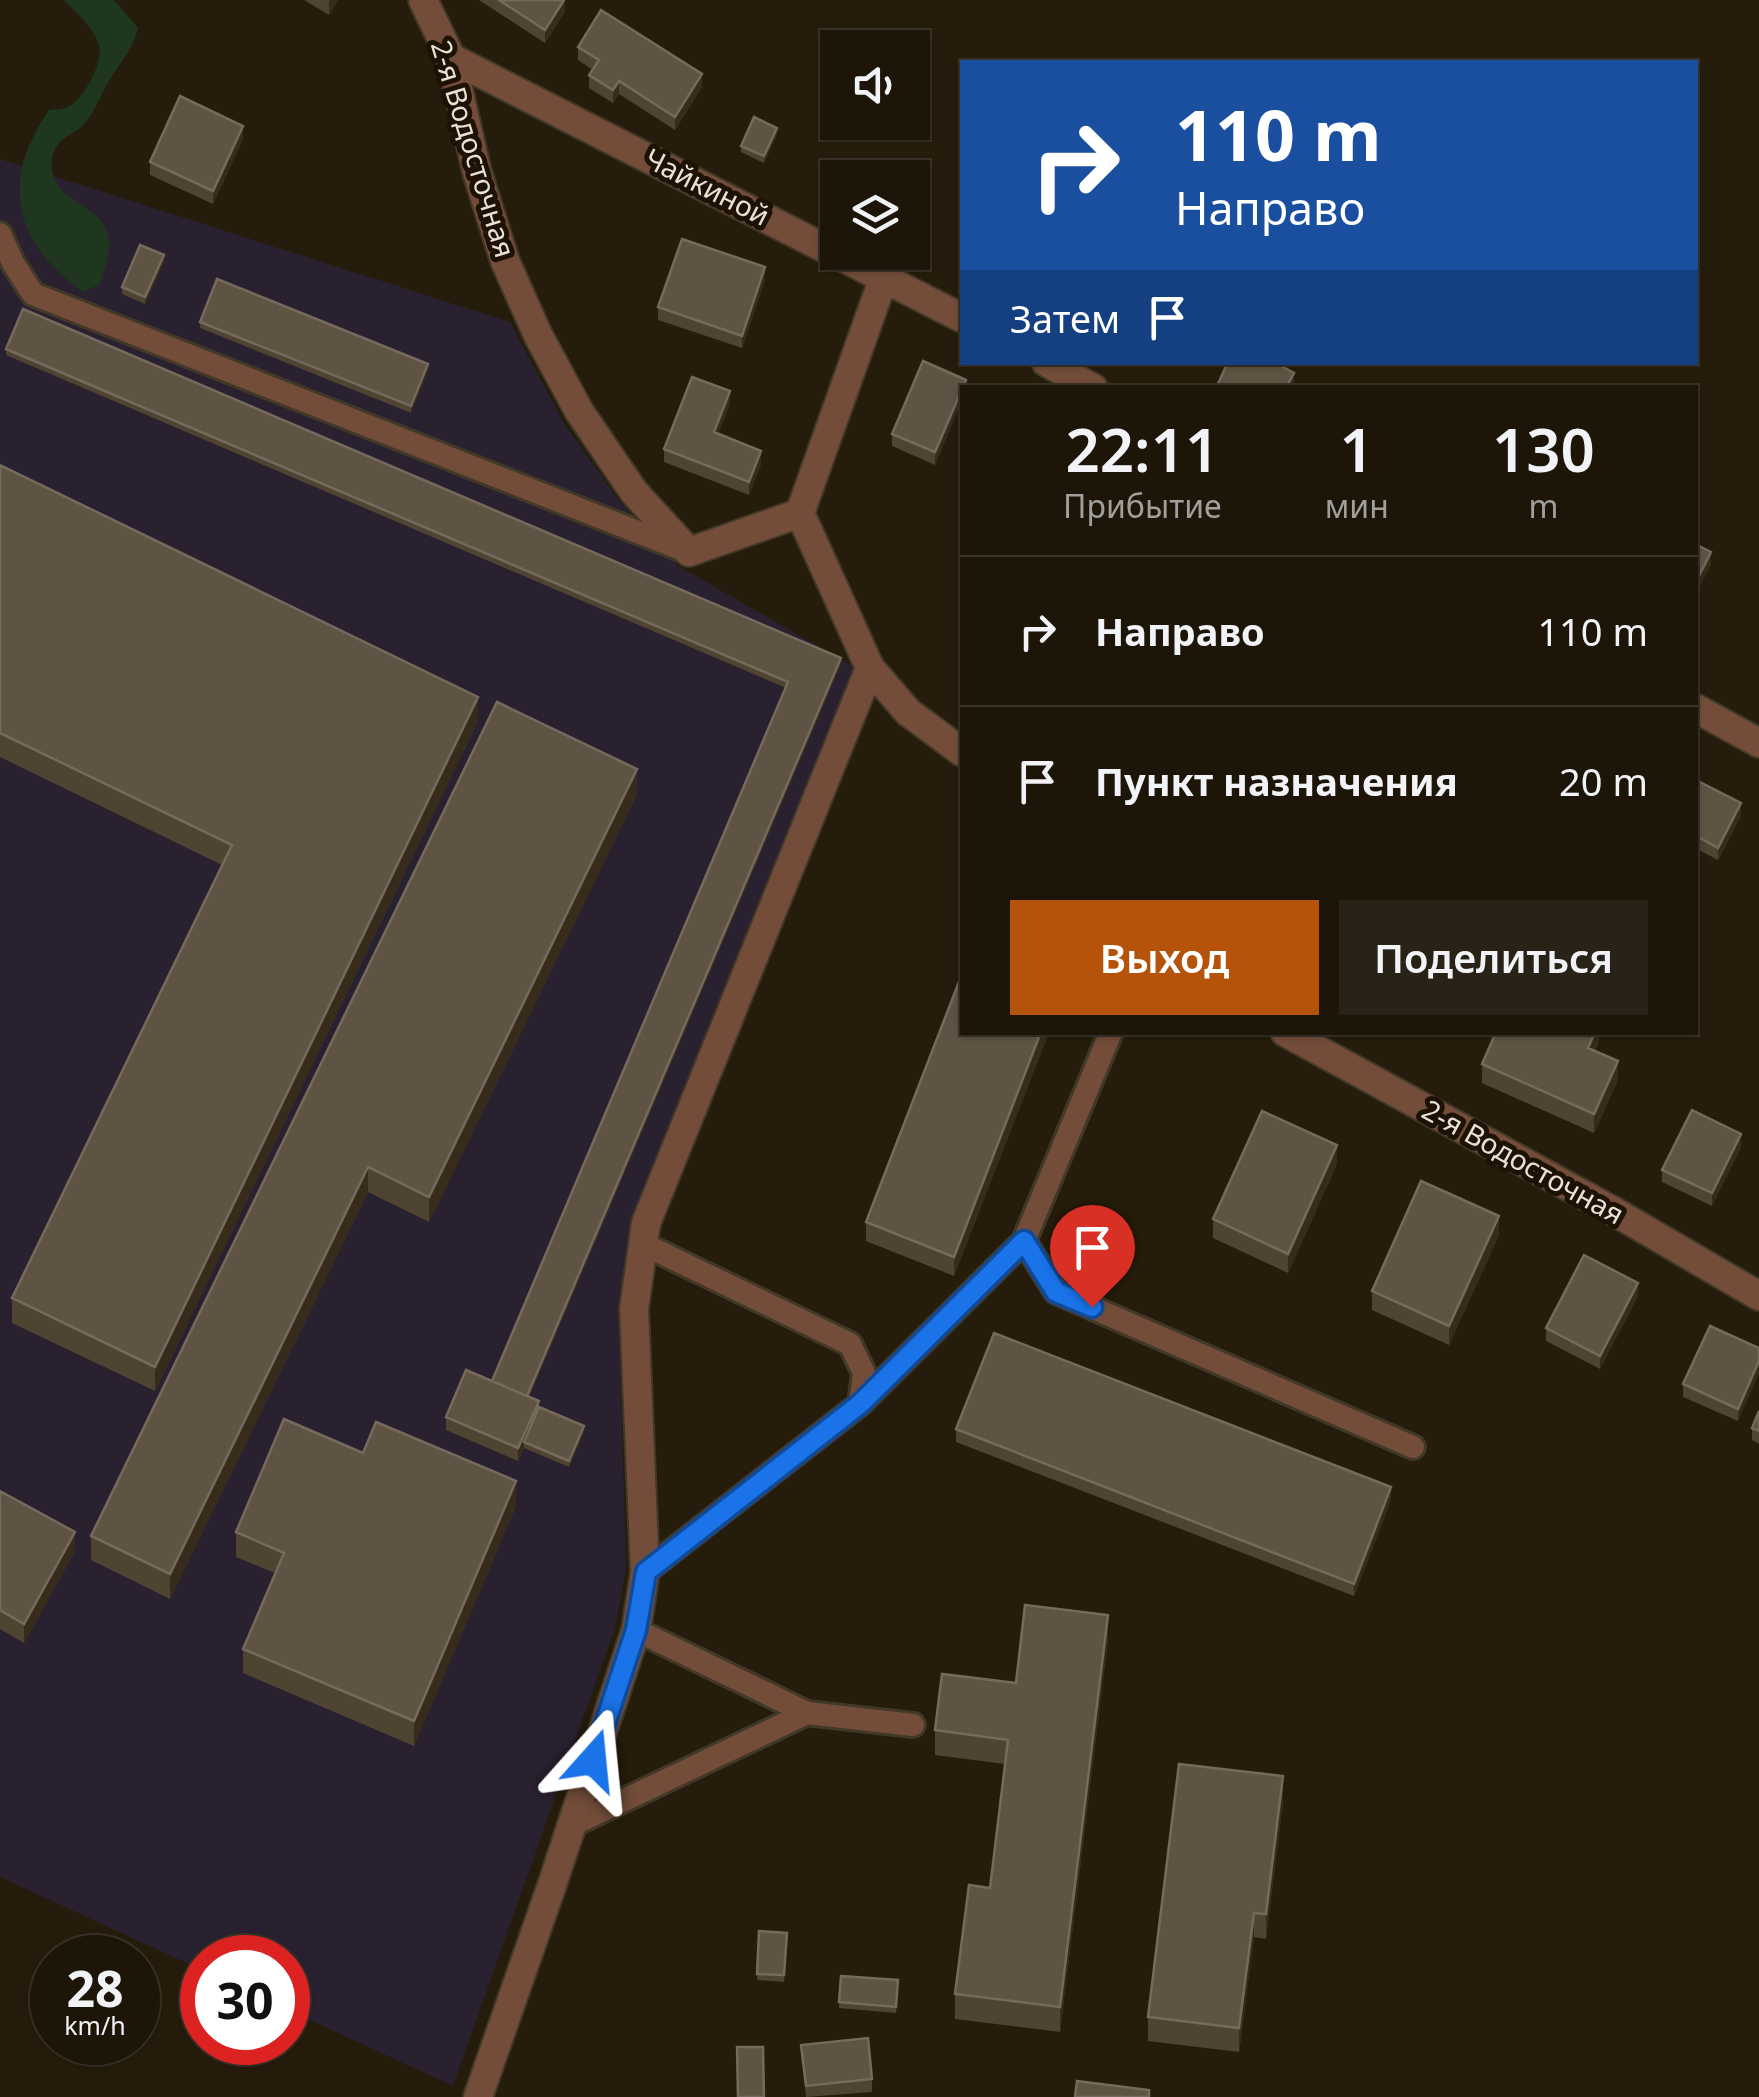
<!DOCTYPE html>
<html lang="ru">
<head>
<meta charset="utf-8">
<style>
  :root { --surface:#1c1508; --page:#292216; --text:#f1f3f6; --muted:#a09f9c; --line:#3a3429; --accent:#b45309 }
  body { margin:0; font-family:"Noto Sans",sans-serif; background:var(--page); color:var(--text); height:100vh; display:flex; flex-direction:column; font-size:38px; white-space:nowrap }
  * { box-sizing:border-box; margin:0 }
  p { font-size:32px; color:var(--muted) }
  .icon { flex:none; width:55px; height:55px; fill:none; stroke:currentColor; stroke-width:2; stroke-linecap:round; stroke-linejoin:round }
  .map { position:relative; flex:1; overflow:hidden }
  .drawer { position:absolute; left:960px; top:385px; width:738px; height:650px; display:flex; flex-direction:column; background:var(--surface); border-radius:0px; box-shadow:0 2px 8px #0004,0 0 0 2px var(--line) }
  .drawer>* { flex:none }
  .guide { position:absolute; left:960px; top:60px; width:738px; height:305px; border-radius:0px; box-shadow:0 2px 8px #0004,0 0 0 2px var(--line); background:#1a4fa0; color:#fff; overflow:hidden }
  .buttons { position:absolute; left:820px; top:30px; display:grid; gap:20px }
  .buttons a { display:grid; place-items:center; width:110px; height:110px; border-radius:0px; background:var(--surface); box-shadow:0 2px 8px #0004,0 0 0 2px var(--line); font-size:50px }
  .speed { position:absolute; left:30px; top:1935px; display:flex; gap:20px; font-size:50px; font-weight:700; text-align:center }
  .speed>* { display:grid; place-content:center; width:130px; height:130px; border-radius:50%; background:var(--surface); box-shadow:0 2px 8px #0004,0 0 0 2px var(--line); line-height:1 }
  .speed small { font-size:25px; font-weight:400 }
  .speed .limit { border:15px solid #d22; background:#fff; color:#111 }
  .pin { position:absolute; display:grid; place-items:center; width:85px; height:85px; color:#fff; margin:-102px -42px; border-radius:50% 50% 50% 0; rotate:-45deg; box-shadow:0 0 10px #0007 }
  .pin .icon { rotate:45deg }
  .me { position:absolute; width:110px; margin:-55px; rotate:18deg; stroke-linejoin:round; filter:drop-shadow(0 0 8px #0008) }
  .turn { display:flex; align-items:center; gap:35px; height:210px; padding:0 50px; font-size:45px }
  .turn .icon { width:130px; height:130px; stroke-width:2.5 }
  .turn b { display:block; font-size:70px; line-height:85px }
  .then { display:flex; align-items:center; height:95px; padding:0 50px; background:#0003; gap:20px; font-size:38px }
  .eta { display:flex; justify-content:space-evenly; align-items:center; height:170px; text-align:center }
  .eta b { font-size:60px; font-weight:600; line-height:70px }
  .cta { display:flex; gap:20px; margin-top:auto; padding:20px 50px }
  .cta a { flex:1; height:115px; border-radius:0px; background:var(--accent); color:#fff; font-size:40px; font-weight:600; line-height:115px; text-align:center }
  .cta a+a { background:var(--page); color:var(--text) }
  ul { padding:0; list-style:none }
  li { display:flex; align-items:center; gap:30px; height:150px; padding:0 50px; border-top:2px solid var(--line) }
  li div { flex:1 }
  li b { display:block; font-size:38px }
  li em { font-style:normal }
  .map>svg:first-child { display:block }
</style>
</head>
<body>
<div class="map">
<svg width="1759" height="2097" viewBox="0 0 1759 2097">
  <rect width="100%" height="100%" fill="#261c0b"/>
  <path fill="#2a2130" d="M0,159L510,322L562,420L617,498L677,565L854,667L631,1226L619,1311L626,1569L615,1628L453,2086L288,2010V1958H202V1970L0,1877Z"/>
  <path fill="#1f361f" d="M64,0H114L138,28C133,50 120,62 109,81C101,94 95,111 86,122C74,137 55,135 52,161C48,199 96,203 107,231C114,248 104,268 100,284L84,292C12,242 0,180 49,110C54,109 60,110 65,108C83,102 103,64 99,46C95,28 76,13 64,0Z"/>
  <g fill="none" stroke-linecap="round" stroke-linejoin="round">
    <defs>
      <path id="service" d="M0,234L13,263L33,294L686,551
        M1024,1241L1056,1292L1413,1447
        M643,1244L850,1344L864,1373L860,1404L645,1572
        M860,1404L1024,1241L1111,1032
        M636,1630L807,1713L913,1725
        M572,1825L807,1713"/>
      <path id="minor" d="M423,0L451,58L477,172L505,261L538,335L579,411L634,492L689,552L800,513L870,668L908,712L962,752
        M451,58L962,318
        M1046,362L1093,388
        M800,513L884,277
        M1695,708L1759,743
        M1285,1032L1615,1212L1759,1296
        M478,2097L552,1885L636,1630L645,1572L634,1309L646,1223L870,668"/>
    </defs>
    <use href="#service" stroke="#413828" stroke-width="28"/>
    <use href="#minor" stroke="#413828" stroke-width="32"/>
    <use href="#service" stroke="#734d3a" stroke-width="22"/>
    <use href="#minor" stroke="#734d3a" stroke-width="28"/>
  </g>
  <path fill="#4f4332" d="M304,0H338L329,15Z
    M479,0H565V12L545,43Z
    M578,47L702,87L675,130L619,94L613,103L589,88V75L593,70L578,60Z
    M777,134L764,163L741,152V146Z
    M243,139L213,204L150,175V162Z
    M164,262L145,304L122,294V287Z
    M765,280L742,348L658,320V307Z
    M200,322L428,371L411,413L200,328Z
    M6,349L841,664L529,1397L539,1407L584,1433L569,1467L524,1448L518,1461L446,1430V1417L492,1381L786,688L6,355Z
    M966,388L935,465L892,446V434Z
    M730,404L718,434L761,464L749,495L664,462V449Z
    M0,465L478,721L155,1391L12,1323V1298L222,865L0,757Z
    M1695,786L1741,816L1718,860L1695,848Z
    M637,794L429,1222L368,1192L170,1599L91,1560V1536Z
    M962,1032H1049L954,1276L866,1241V1222Z
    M1599,1032V1041L1595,1051L1618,1080L1594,1133L1482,1083V1064Z
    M1741,1147L1712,1206L1662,1182V1170Z
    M1337,1164L1288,1273L1213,1238V1219Z
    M1499,1235L1449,1345L1372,1310V1291Z
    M1638,1296L1600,1369L1546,1341V1328Z
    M1759,1348L1738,1421L1683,1397V1384Z
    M1759,1411V1444L1752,1440V1428Z
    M956,1429L1391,1500L1354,1596L956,1442Z
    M363,1453L516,1506L414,1746L243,1673V1649L275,1573L236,1557V1532Z
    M0,1491L75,1551L24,1643L0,1629Z
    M1108,1639L1060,2032L955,2019V1994L990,1888L1005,1764L935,1755V1730L1016,1683Z
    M1283,1801L1266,1939L1254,1937L1239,2052L1148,2041V2017Z
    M759,1931L787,1933L784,1982L757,1980Z
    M841,1976L898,1980L896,2013L839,2008Z
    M801,2045L872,2079V2092L806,2097Z"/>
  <path fill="#372c1b" d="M329,0H338L329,15Z
    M565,0V12L545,43V30Z
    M702,74V87L675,130V117Z
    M619,81V94L613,103V90Z
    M243,126V139L213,204V191Z
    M777,128V134L764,163V156Z
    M164,255V262L145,304V297Z
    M765,267V280L742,348V336Z
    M428,364V371L411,413V406Z
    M1294,373V386L1293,388H1286Z
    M962,388V401L935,465V452Z
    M730,391V404L714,445V432Z
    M761,451V464L749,495V482Z
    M1711,552V565L1695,597V584Z
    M841,658V664L524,1408V1401Z
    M478,697V721L155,1391V1367Z
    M637,769V794L429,1222V1197Z
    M1741,803V816L1718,860V848Z
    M1041,1032H1049L954,1276V1257Z
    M1595,1032H1599V1041L1588,1067V1048Z
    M1618,1061V1080L1594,1133V1114Z
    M1741,1134V1147L1712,1206V1193Z
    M1337,1145V1164L1288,1273V1254Z
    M368,1167V1192L170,1599V1574Z
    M1499,1216V1235L1449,1345V1326Z
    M1638,1283V1296L1600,1369V1356Z
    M1759,1361V1374L1738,1421V1409Z
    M539,1401V1414L524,1442V1448L518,1461V1448Z
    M584,1426V1433L569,1467V1461Z
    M516,1481V1506L414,1746V1721Z
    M1391,1487V1500L1354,1596V1584Z
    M75,1532V1551L24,1643V1624Z
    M1108,1615V1639L1060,2032V2007Z
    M1283,1776V1801L1266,1939V1914Z
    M1254,1913V1937L1239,2052V2028Z"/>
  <path fill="#5f5444" stroke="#756a5b" stroke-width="2.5" d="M499,0H564L545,30Z
    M601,10L702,74L675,117L619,81L613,90L589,75L599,60L578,47Z
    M180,96L243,126L213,191L150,162Z
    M754,117L777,128L764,156L741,146Z
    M862,171L874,178H859Z
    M682,239L765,267L742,336L658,307Z
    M140,245L164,255L145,297L122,287Z
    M217,279L428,364L411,406L200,322Z
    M23,309L841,658L527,1396L492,1381L788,682L6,349Z
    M923,361L966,380L935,452L892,434Z
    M1228,362H1274L1294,373L1286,388H1216Z
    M692,377L730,391L714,432L761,451L749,482L664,449Z
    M0,465L478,697L155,1367L12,1298L232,845L0,733Z
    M1695,544L1711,552L1695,584Z
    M497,702L637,769L429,1197L368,1167L170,1574L91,1536Z
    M1698,781L1741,803L1718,848L1695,835V786Z
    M962,974V1032H1041L954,1257L866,1222Z
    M1496,1032H1595L1588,1048L1618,1061L1594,1114L1482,1064Z
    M1692,1110L1741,1134L1712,1193L1662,1170Z
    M1262,1111L1337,1145L1288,1254L1213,1219Z
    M1421,1181L1499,1216L1449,1326L1372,1291Z
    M1584,1255L1638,1283L1600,1356L1546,1328Z
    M1710,1326L1759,1348V1361L1738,1409L1683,1384Z
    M994,1333L1391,1487L1354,1584L956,1429Z
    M466,1370L539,1401L518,1448L446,1417Z
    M539,1407L584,1426L569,1461L524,1442Z
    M1759,1411V1431L1752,1428Z
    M284,1419L363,1453L376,1422L516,1481L414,1721L243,1649L284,1553L236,1532Z
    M0,1491L75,1532L24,1624L0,1610Z
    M1025,1605L1108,1615L1060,2007L955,1994L969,1885L990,1888L1008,1740L935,1730L942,1674L1016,1683Z
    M1179,1764L1283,1776L1266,1914L1254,1913L1239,2028L1148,2017Z
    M759,1931L787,1933L784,1975L757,1974Z
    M841,1976L898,1980L896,2007L839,2002Z
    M868,2038L872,2079L806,2086L801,2045Z
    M737,2047H763L764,2097H738Z
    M1077,2081L1149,2090V2097H1075Z"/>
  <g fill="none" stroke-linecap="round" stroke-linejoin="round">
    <defs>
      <path id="route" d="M593,1760L636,1630L646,1572L860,1404L1024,1241L1056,1292L1092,1307"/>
    </defs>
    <use href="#route" stroke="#114b97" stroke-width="25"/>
    <use href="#route" stroke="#1a73e8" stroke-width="18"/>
  </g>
  <g text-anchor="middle" stroke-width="10" stroke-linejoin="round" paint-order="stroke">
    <g font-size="28" fill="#e9e1d7" stroke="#1d1204">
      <text transform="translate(473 149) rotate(73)" y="10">2-я Водосточная</text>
      <text transform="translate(707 187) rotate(27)" y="10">Чайкиной</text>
      <text transform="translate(1523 1162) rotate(29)" y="10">2-я Водосточная</text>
    </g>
  </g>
</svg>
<div class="buttons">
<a><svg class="icon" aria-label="sound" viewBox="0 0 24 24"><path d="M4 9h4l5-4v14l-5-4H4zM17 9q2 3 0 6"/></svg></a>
<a><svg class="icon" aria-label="layers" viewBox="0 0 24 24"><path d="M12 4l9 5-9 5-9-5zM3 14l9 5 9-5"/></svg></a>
</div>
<div class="speed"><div>28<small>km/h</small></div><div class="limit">30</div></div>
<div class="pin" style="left:1092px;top:1307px;background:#d93025"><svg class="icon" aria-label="arrive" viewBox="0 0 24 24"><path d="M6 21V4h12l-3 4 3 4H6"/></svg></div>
<svg class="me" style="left:593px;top:1760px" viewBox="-20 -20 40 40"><path d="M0-17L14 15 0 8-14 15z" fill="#1a73e8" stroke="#fff" stroke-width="4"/></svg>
<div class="guide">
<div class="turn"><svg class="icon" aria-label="right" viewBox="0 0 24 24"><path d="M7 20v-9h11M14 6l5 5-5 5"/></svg><div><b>110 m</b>Направо</div></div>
<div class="then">Затем<svg class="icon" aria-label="arrive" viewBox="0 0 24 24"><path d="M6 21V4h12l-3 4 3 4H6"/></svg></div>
</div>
<section class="drawer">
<div class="eta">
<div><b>22:11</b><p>Прибытие</p></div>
<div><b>1</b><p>мин</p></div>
<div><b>130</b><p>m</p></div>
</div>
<ul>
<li><svg class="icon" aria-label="right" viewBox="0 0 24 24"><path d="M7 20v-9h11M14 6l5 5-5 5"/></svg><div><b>Направо</b></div><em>110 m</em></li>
<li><svg class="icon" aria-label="arrive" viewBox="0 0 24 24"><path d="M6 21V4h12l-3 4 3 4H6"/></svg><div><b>Пункт назначения</b></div><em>20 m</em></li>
</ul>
<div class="cta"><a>Выход</a><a>Поделиться</a></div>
</section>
</div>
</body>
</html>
